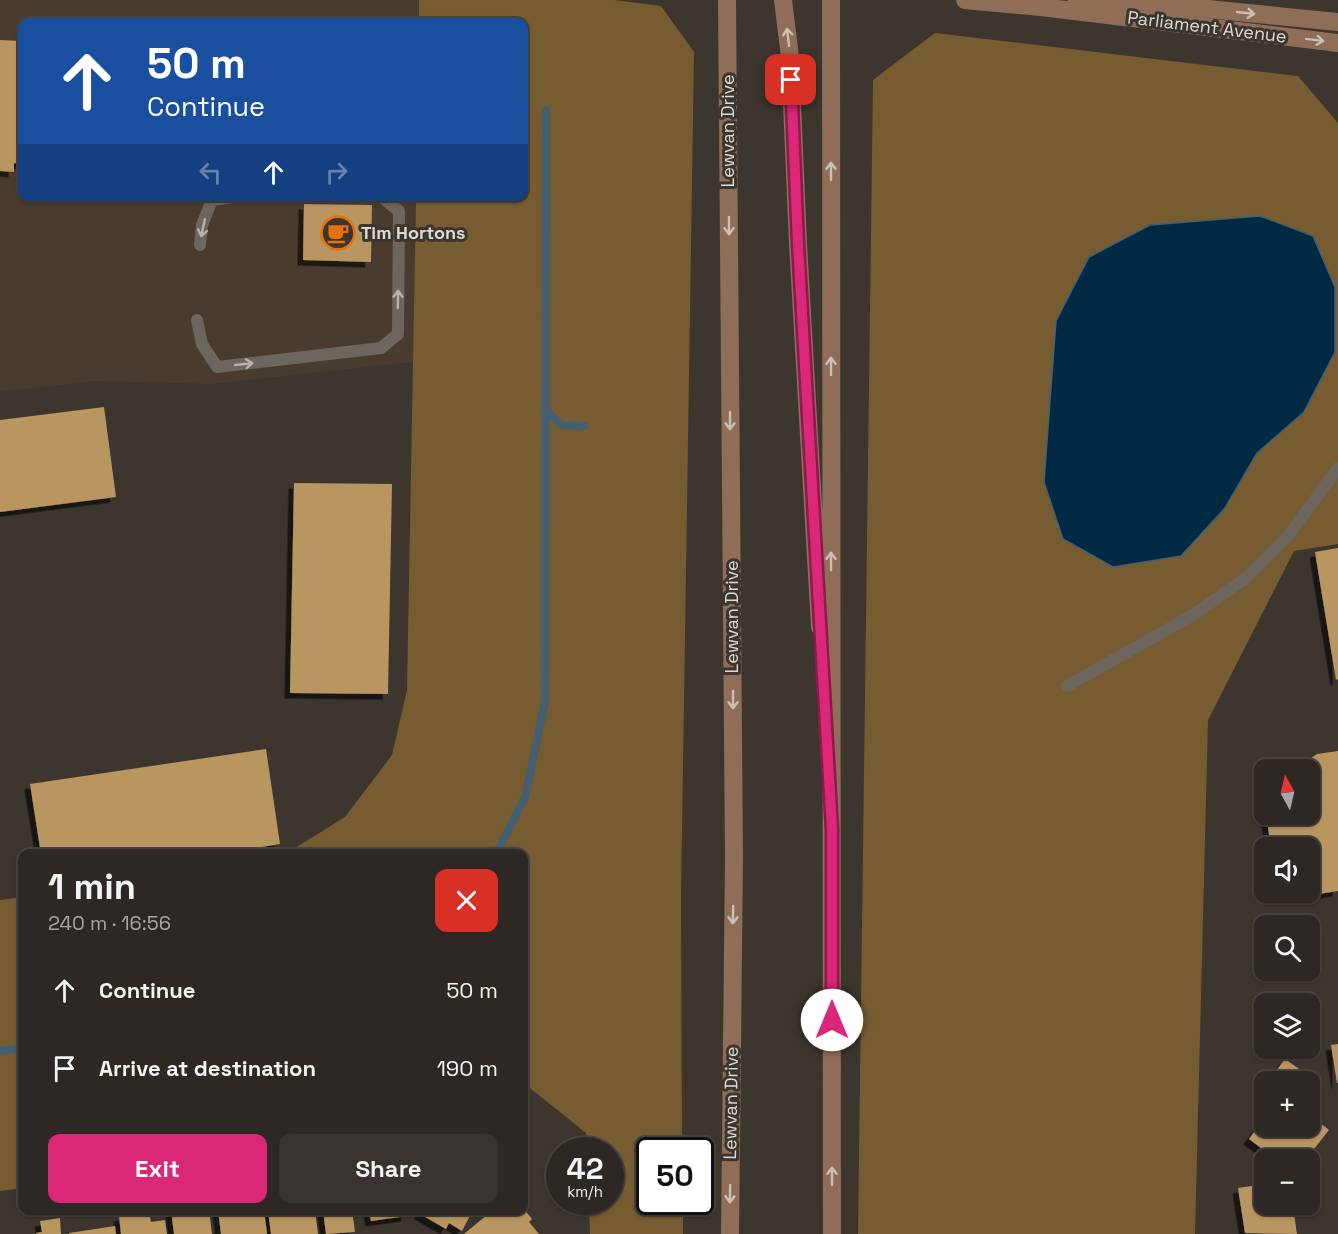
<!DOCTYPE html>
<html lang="en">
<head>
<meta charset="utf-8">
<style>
  :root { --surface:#2d2823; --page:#393430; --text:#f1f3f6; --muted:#a7a6a6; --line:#484441; --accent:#db2777 }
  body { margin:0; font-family:"Space Grotesk",sans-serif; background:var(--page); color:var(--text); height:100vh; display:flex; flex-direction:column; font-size:22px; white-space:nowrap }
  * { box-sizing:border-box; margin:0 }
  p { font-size:20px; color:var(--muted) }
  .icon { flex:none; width:33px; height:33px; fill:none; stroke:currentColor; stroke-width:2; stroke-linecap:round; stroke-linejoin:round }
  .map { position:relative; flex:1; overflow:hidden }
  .panel { position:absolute; left:18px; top:849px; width:510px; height:366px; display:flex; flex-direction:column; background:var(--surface); border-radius:12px; box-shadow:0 2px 4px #0004,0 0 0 2px var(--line) }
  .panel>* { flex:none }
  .hud { position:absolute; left:18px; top:18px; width:510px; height:183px; border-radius:12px; box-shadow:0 2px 4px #0004,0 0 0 2px var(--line); background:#1a4fa0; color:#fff; overflow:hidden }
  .needle { width:39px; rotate:352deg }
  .buttons { position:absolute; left:1254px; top:759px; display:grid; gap:12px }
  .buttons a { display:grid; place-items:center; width:66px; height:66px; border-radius:12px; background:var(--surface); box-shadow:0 2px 4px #0004,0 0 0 2px var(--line); font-size:30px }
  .speed { position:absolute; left:546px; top:1137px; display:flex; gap:12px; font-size:30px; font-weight:700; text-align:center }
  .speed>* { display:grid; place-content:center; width:78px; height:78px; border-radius:50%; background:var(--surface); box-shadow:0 2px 4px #0004,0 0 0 2px var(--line); line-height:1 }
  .speed small { font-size:15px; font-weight:400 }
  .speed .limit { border:3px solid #111; border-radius:9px; background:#fff; color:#111 }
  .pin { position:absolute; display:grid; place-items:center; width:51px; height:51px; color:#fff; margin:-26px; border-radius:12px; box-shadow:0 3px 9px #0006 }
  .me { position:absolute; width:66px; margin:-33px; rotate:0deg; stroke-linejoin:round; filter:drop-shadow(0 0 4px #0008) }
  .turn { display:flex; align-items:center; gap:21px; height:126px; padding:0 30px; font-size:27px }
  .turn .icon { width:78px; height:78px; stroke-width:2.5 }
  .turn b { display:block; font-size:42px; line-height:51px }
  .lanes { display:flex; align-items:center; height:57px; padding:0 30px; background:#0003; justify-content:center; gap:30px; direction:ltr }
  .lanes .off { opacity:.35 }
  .round { display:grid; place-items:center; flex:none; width:63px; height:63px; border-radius:12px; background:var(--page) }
  .summary { display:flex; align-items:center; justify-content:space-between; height:102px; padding:0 30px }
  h1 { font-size:36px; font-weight:700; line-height:45px }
  .button { display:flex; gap:12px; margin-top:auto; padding:12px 30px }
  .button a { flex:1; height:69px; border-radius:12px; background:var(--accent); color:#fff; font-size:24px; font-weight:700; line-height:69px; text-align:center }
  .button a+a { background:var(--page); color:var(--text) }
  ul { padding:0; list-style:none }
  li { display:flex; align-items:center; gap:18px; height:78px; padding:0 30px }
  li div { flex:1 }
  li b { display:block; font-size:22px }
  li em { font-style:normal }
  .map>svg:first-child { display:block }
</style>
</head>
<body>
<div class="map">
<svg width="1338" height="1234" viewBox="0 0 1338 1234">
  <defs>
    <filter id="shadow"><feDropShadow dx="-5.5" dy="5.5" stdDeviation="0" flood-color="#0009"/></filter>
  </defs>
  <rect width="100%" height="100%" fill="#3c362f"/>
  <path fill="#493c2e" d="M0,0H419V22H22V196L416,197L413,362L211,384L94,381L0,392Z"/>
  <path fill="#775c32" d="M419,0H614L661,6L694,52L681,895L682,1150H650V1202H683V1234H590L589,1202H610V1150H587L586,1133L530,1088L524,1090V854L287,853L345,817L392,755L407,690L416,197L524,196V22H419Z
    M935,33L1298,76L1338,123V544L1294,551L1208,720L1195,1234H858L873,80Z
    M22,897V1188L0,1191V900Z"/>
  <path fill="#002a44" stroke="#435f70" stroke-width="1.5" d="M1260,216L1313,236L1335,287V352L1304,412L1257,453L1225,508L1181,556L1113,567L1063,539L1044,482L1056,321L1089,257L1150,225Z"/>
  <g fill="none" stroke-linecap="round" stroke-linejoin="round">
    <path stroke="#435f70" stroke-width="8" d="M545,409L561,425L584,426
      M496,854L525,797L545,702L546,110
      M0,1051L22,1048"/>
  </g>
  <path fill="#b99560" filter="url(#shadow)" d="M0,40L21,41V48H22V164L14,163V172L0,171Z
    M304,204L372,205L371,262L303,260Z
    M104,407L116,497L0,512V420Z
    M294,483L392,484L388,694L290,693Z
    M1338,548V679L1336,680L1315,552Z
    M266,749L280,844L217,854H41L30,784Z
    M1338,751V891L1312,895L1298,894V892H1310V848H1271L1266,814H1310V770H1295L1317,754Z
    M1338,1044V1083H1337L1331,1045Z
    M1285,1059L1312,1078L1310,1082H1268Z
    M1310,1115L1329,1130L1307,1158L1296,1149L1288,1160H1277L1249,1139L1264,1118V1126H1310Z
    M1264,1184V1204H1302V1206L1293,1207L1297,1234L1245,1233L1238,1188Z
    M524,1209L532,1219L529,1222L539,1234H464L493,1210H524Z
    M171,1210H209L212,1234H174Z
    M218,1210H264L267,1234H221Z
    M268,1210H315L318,1234H271Z
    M323,1210H352L355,1232L326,1234Z
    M369,1210H406L407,1216L371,1221Z
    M421,1210H473L462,1231L449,1223L446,1229L420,1214Z
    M149,1211L151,1222L165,1220L167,1234H121L119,1216Z
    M60,1218L61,1234H36V1233L42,1232L40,1221Z
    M115,1226L116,1234H69V1233Z"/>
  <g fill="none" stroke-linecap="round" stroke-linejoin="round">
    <path stroke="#6c665e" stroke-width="12" d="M200,245L202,225L212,200L241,196
      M197,320L202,344L217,367L381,348L398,334L399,211L380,196
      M1067,686L1193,615L1246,578L1288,536L1338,468"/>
    <path stroke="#906d56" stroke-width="18" d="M727,0L734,857L730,1234
      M783,0L790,57L798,244L820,627
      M831,0L832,1234
      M965,0L1041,7L1338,43
      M1076,4L1118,0L1338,22"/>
  </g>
  <defs><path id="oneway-shaft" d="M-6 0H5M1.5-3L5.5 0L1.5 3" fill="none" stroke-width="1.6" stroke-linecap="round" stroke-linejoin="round" transform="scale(1.5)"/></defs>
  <g stroke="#cac0b6">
    <use href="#oneway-shaft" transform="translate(1246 13) rotate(6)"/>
    <use href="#oneway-shaft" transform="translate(788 37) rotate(-97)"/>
    <use href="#oneway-shaft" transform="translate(1315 40) rotate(7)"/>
    <use href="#oneway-shaft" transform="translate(831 171) rotate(-90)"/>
    <use href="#oneway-shaft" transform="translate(729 226) rotate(90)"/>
    <use href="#oneway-shaft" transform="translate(831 366) rotate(-90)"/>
    <use href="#oneway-shaft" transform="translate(730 421) rotate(90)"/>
    <use href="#oneway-shaft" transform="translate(831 561) rotate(-90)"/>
    <use href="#oneway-shaft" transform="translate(733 700) rotate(90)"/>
    <use href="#oneway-shaft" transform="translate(733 915) rotate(91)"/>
    <use href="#oneway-shaft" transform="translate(832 1176) rotate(-90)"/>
    <use href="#oneway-shaft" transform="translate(730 1194) rotate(91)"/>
  </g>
  <g stroke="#b6b2ac">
    <use href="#oneway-shaft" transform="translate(203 228) rotate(102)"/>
    <use href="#oneway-shaft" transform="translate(398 299) rotate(-89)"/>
    <use href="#oneway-shaft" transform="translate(244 364) rotate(-6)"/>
  </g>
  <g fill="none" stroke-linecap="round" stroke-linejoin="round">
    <defs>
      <path id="route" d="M791,80L798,244L832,829V1020"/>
    </defs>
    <use href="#route" stroke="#8e194d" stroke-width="15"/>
    <use href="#route" stroke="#db2777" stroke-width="10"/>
  </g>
  <defs>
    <symbol id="cafe-ring" viewBox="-11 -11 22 22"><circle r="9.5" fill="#3c362f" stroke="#e8710a" stroke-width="1.5"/><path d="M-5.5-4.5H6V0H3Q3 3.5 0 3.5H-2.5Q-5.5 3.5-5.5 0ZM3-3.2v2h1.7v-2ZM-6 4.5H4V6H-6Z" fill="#e8710a"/></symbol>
  </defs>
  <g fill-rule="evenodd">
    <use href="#cafe-ring" x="319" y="214" width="38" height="38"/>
  </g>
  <g text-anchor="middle" stroke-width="6" stroke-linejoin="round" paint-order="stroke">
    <g font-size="18" fill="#dedbd6" stroke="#3c362f">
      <text transform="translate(1207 27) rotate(7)" y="6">Parliament Avenue</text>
      <text transform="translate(728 131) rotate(-90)" y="6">Lewvan Drive</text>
      <text transform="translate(732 617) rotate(-90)" y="6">Lewvan Drive</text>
      <text transform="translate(731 1103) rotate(-89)" y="6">Lewvan Drive</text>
    </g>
    <g font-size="18" font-weight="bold" fill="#dedbd6" stroke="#3c362f" text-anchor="start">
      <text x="361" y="239">Tim Hortons</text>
    </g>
  </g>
</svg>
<div class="buttons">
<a><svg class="needle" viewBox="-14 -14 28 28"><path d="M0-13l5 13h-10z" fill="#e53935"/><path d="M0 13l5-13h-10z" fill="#a7a6a6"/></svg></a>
<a><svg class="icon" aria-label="sound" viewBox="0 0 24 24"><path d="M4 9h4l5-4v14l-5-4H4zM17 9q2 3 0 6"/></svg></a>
<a><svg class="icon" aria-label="search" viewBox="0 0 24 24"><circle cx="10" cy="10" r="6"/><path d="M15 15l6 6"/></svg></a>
<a><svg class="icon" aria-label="layers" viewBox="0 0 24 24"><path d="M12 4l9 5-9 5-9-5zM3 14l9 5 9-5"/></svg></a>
<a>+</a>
<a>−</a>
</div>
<div class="speed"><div>42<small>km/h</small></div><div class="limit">50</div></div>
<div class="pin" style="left:791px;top:80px;background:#d93025"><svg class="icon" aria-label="arrive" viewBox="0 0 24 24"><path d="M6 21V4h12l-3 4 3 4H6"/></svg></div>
<svg class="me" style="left:832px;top:1020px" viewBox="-20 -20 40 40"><circle r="19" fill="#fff"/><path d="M0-13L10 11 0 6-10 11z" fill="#db2777"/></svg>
<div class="hud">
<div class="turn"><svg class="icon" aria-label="ahead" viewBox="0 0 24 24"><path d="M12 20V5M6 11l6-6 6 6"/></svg><div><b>50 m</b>Continue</div></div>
<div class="lanes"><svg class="icon off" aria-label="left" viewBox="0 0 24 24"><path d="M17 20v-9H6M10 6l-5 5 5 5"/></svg><svg class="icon" aria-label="ahead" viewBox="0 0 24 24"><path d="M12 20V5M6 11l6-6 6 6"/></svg><svg class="icon off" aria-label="right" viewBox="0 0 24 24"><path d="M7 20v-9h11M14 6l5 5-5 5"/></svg></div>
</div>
<section class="panel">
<div class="summary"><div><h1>1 min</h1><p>240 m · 16:56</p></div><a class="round" style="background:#d93025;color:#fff"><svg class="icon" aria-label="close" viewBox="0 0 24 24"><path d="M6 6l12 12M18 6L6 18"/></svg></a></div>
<ul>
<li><svg class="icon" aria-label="ahead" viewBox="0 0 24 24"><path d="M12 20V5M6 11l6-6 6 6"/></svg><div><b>Continue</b></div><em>50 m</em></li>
<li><svg class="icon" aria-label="arrive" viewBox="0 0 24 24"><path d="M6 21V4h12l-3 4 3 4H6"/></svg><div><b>Arrive at destination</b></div><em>190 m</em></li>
</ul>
<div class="button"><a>Exit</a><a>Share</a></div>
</section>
</div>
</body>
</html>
